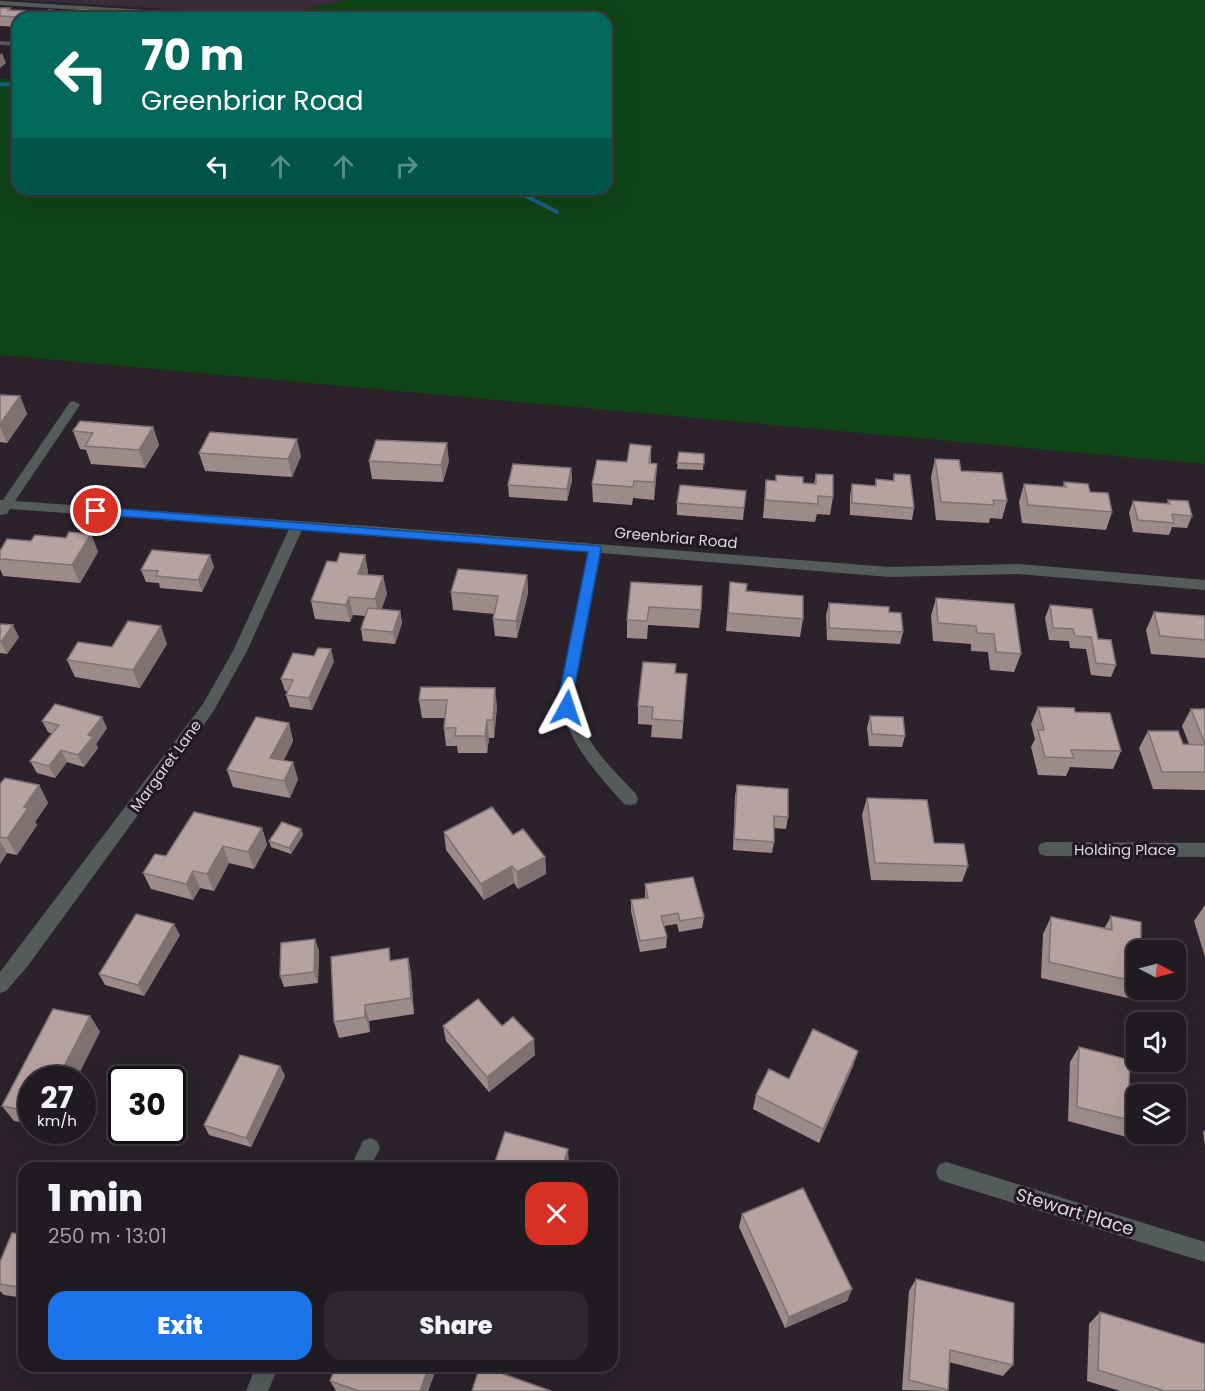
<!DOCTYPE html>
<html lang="en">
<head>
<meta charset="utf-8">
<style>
  :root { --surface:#201a21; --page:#2d272e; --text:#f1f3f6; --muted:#a2a1a5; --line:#3d383f; --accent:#1a73e8 }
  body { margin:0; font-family:Poppins,sans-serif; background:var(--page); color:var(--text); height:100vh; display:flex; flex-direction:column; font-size:22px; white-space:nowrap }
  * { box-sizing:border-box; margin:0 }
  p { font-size:20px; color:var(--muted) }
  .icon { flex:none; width:33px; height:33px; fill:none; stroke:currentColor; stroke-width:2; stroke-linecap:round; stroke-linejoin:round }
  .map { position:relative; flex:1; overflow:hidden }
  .panel { position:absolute; left:18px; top:1162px; width:600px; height:210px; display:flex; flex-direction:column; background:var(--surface); border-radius:18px; box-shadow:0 6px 24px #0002,0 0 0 2px var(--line) }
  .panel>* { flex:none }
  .hud { position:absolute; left:12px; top:12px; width:600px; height:183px; border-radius:18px; box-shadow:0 6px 24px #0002,0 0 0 2px var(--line); background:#00695c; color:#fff; overflow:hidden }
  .needle { width:39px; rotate:96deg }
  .tools { position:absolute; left:1126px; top:940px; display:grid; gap:12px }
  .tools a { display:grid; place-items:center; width:60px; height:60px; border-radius:12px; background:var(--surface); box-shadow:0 6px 24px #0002,0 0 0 2px var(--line); font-size:30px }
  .speed { position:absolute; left:18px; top:1066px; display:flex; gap:12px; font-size:30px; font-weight:700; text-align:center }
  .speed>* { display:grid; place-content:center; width:78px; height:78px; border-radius:50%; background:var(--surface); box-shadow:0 6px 24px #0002,0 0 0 2px var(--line); line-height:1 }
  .speed small { font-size:15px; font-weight:400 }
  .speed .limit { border:3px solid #111; border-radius:9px; background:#fff; color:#111 }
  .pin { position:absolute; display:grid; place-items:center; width:51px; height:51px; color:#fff; margin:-26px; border:3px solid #fff; border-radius:50%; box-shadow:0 2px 6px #0007 }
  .me { position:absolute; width:66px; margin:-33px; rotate:5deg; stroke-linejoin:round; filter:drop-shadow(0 0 4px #0008) }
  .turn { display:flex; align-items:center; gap:21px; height:126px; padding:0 30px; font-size:27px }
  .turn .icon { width:78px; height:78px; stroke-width:2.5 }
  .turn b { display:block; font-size:42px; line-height:51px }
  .lanes { display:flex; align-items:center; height:57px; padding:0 30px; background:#0003; justify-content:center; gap:30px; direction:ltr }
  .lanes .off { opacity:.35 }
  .round { display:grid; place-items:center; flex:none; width:63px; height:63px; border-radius:18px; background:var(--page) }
  .overview { display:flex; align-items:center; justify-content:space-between; height:102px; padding:0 30px }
  h1 { font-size:36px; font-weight:800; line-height:45px }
  .action { display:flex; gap:12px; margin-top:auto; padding:12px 30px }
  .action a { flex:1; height:69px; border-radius:18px; background:var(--accent); color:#fff; font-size:24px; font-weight:800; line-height:69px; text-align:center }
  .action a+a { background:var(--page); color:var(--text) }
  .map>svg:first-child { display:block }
</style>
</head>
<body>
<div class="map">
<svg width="1205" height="1391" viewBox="0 0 1205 1391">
  <rect width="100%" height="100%" fill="#2b222c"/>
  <path fill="#3a2c3a" d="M17,0H346L280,16Z"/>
  <path fill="#0f4416" d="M346,0H1205V464L0,355V79H18V189H606V18H270Z"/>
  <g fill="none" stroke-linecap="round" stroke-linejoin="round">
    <path stroke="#1a5e8a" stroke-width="4" d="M0,84L18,85
      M498,189L524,195L557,212"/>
    <path fill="#545c5a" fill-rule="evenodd" d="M0,1L245,16L249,18H207L0,5Z
      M0,41L18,42V46L0,45Z
      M74,401L80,405L15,501L369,526L889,567L1019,564L1205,580V590L1019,574L889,577L601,553L574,690C578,738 605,761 636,794L638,799L636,804L630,805L624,804C593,769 563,738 560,690L588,552L302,530L247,651L213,712L27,967L6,991L0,993V972L203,704L233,651L289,529L10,509L7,514L0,515V500H3L70,402Z
      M1046,842L1205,843V857L1046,856L1040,854L1038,849L1040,844Z
      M370,1138L377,1141L380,1148L370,1168H350L363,1141Z
      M946,1162L1205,1242V1262L946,1182L939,1179L936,1172L939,1165Z
      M256,1366H279L268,1391H246Z"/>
  </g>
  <path fill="#9d8b8a" d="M0,8H10L11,10L25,11L27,18H18V27L0,26Z
    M0,395L20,396L27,414L7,443L0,442Z
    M153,427L159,445L145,468L91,464L86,450L80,449L73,431Z
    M651,446V463L657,464L654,500L633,498L632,505L593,502L592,484Z
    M679,452L704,454L703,470L677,469Z
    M199,453L301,456L292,477L205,471Z
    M935,459L961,471L1007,501L1002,519L990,518L989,523L936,520L931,477Z
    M369,461H449L443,482L372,479Z
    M571,468L572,480L567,501L509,497L508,485Z
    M816,474L833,497L830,515L817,514L815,522L763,518L766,480L814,484Z
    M894,474L914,508L912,520L850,515V496L852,484L875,486L876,479L893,481Z
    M1064,482L1112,512L1106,530L1022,523L1019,502L1024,484L1063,487Z
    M746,491L743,520L677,515V503Z
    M1168,500L1192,516L1187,528L1172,527L1169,535L1133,532L1129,513L1133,501L1167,504Z
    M91,534L98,552L80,583L3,576L0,569V551L31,541L66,538Z
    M365,555L368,573V575L383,576L387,594L381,609L400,611L402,623L395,644L363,641L361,629L366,616L353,615L350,622L315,619L311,601L337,562Z
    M214,567L202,592L160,588L159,583L146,582L141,570Z
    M527,575L528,593L517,638L495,636L493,619L494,614L453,610L451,592Z
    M631,582L701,610L699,628L648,625L647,639L627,638V620Z
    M730,582L803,619L800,637L726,631Z
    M936,598L1014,604L1021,654L1014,672L990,670L988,652L971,651V644L933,641L931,616Z
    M829,603L889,612L903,632L900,644L827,640L826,615Z
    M1050,605L1098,639L1116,665L1111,677L1091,675L1086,649L1070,648L1069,641L1049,640L1045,618Z
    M1154,612L1205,616V658L1151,654L1146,630Z
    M0,624L19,637L7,654L0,653Z
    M167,644L140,688L75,677L67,660Z
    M334,661L312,710L290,707L286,695L288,691H285L281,679Z
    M675,673L687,674L682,739L651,737L652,725L638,724V706Z
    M421,687L497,706L494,738H489L487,753H458L457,746H446L444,728L445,718H422L419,700Z
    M1038,707L1075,712L1121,751L1113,769L1070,767L1066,776L1038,775L1031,747L1035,739L1031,724Z
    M1191,709H1205V790L1153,789L1139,748L1148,731L1183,744H1189L1182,726Z
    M870,716L905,736L902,747L869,746L867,728Z
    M42,721L107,728L96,744L98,748L84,767L67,762L55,778L37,773L30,761L52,734L48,732Z
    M289,723L293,741L284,760L298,779L290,798L233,787L227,770Z
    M0,784L39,785L48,803L35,822L37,825L17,855L7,853L0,864Z
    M737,785L788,817L786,829L774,828V842L772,853L733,850L735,796Z
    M867,798L968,866L962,882L871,880L862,815Z
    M262,828L267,845L254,869L229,863L214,891L200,888L193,900L151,889L143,873Z
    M301,829L303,835L291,854L271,847L269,841Z
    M444,832L513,835L545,857L546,874L518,889L514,883L484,900L446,850Z
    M645,884L704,917L702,928L679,932L677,924L664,926L667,937L666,948L640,952L631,911V900L645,898Z
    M1205,905V957L1194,921Z
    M1111,916L1137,951V990L1132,999L1041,978L1043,934L1051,917L1104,929Z
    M180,935L144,996L105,985L99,974Z
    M319,950L318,983L284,987L280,976Z
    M408,958L411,974L414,1014L369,1021L370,1032L339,1038L334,1022L392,960Z
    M90,1016L100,1032L32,1080V1124L14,1121L2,1106Z
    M443,1026H502L535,1055L489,1092L446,1041Z
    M1079,1047L1129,1084L1137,1095V1134H1147L1141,1141L1068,1121L1070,1062Z
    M858,1051L853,1066L819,1143L753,1109L756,1095L789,1079Z
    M280,1066L285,1076L251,1147L209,1135L204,1125Z
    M1205,1130V1146L1203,1132Z
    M742,1214L852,1289L847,1301L785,1328L739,1227Z
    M24,1235V1298L4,1295L0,1291V1262Z
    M916,1279L1013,1365L1003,1376L949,1362L948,1390L947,1391L902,1390L909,1291Z
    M1100,1312L1205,1391H1120L1087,1381L1089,1324Z
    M437,1367L428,1391H336L330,1381Z"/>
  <path fill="#7f7171" d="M25,11L27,18H18V17Z
    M93,11L95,18H81Z
    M2,53L6,63L0,68V55Z
    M20,396L27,414L7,443L0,427V424Z
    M153,427L159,445L145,468L139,450Z
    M297,439L301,456L292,477L288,459Z
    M447,443L449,461L443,482L441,465Z
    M657,464L656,481L654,500V482Z
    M571,468L572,480L567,501V489Z
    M91,534L98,552L80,583L72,565Z
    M210,555L214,567L202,592L198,580Z
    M365,555L368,573L362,592L358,574Z
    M527,575L528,593L517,638L516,621Z
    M383,576L387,594L379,617L375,599Z
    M349,597L353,615L350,622L346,605Z
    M400,611L402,623L395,644L393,632Z
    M13,625L19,637L7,654L1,642Z
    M161,626L167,644L140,688L133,670Z
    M331,649L334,661L312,710L309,698Z
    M495,688L497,706L494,738L493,720Z
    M102,717L107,728L96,744L98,748L84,767L78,755L88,735Z
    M487,720L489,738L487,753L485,736Z
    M289,723L293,741L276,775L270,758Z
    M61,750L67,762L55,778L49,766Z
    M293,762L298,779L290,798L284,781Z
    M39,785L48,803L35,822L37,825L17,855L7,838L24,807Z
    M262,828L267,845L254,869L248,852Z
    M301,829L303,835L291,854L289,848Z
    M0,841L7,853L0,864Z
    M223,846L229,863L214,891L207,874Z
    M545,857L546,874L518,889L517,872Z
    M512,866L514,883L484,900L481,884Z
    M193,871L200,888L193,900L186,884Z
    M174,924L180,935L144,996L138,985Z
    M315,939L319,950L318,983L314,972Z
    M408,958L411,974L414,1014L411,998Z
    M365,1005L369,1021L370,1032L365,1017Z
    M90,1016L100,1032L76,1080H57Z
    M534,1039L535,1055L489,1092L487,1077Z
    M858,1051L853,1066L819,1143L823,1129Z
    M280,1066L285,1076L251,1147L246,1138Z
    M568,1149L569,1163L567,1168H562Z
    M852,1289L847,1301L785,1328L789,1317Z
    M429,1366L437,1367L428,1391H420Z"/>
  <path fill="#b6a2a1" stroke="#7f7171" stroke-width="1.5" d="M0,8H10L8,10L25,11L18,17L0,16Z
    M49,10L58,11L56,13L76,14L81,10L93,11L81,18H41Z
    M144,13L161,18L189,15L190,18H128L133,14Z
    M0,395L20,396L0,424Z
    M80,421L153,427L139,450L85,446L93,433L73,431Z
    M210,432L297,439L288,459L199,453Z
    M376,440L447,443L441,465L369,461Z
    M630,444L651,446L649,463L657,464L654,482L634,481L633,487L592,484L597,460L627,462Z
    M679,452L704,454V464L677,463Z
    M935,459L959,460L961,471L1002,473L1007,501L993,500L994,505L941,502Z
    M513,464L571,468L567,489L508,485Z
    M816,474L833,475V497L818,496V504L765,500L766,480L776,481V475L803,477V483L816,484Z
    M894,474L910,475L914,508L852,503V484L876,486V479L894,481Z
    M1064,482L1088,484L1090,492L1108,493L1112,512L1028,505L1024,484L1066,487Z
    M680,485L746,491L744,508L677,503Z
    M1168,500L1188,501L1192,516L1172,514L1174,523L1138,520L1133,501L1170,504Z
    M69,532L91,534L72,565L0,559V551L7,539L31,541L35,535L66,538Z
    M152,550L210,555L198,580L156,576L158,571L141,570Z
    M340,553L365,555L358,574L383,576L375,599L349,597L346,605L311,601L327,561L337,562Z
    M458,569L527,575L516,621L493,619L498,596L451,592Z
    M631,582L702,586L701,610L649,607L647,621L627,620Z
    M730,582L747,584L746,591L803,596V619L728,613Z
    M936,598L1014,604L1021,654L996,652L994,634L977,633L976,626L938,623Z
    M829,603L889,607V612L901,613L903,632L829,628Z
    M1050,605L1092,609L1098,639L1111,640L1116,665L1096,663L1091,637L1075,636L1073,629L1053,628Z
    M368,608L400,611L393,632L361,629Z
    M1154,612L1205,616V640L1160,636Z
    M128,621L161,626L133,670L67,660L78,642L112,647Z
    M0,624L13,625L1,642H0Z
    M318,648L331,649L309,698L286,695L293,680L281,679L293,653L314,656Z
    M643,662L676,664L675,673L687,674L683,721L652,719L653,707L638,706Z
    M421,687L495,688L493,720H487L485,736H455L456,728H444L447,700H419Z
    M55,704L102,717L88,735L93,737L78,755L61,750L49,766L30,761L59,725L42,721Z
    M1038,707L1074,708L1075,712L1110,713L1121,751L1071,750L1074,758L1045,757L1038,730H1044Z
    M1191,709H1205V744Z
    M870,716L903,717L905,736L872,734Z
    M256,717L289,723L270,758L293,762L284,781L227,770Z
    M1148,731H1178L1183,744L1205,745V772H1162Z
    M5,778L39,785L24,807L28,808L7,838L0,837V784Z
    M737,785L788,789V817L774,816V842L734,839Z
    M867,798L927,800L934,843L964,844L968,866L875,863Z
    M492,807L513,835L523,829L545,857L517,872L512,866L481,884L444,832Z
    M194,812L262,828L248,852L223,846L207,874L193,871L186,884L143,873L155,854L166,856Z
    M282,822L301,829L289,848L269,841Z
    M693,877L704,917L680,921L678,913L661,916L667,937L640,941L631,900L648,898L645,884Z
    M136,914L174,924L138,985L99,974Z
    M1111,916L1141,922V951H1137V982L1049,962L1051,917L1112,930Z
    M315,939L314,972L280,976L281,943Z
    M389,948L390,961L408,958L411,998L365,1005V1017L334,1022L331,957Z
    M478,999L502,1026L513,1017L534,1039L487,1077L443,1026Z
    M53,1009L90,1016L57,1080H32V1112L2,1106Z
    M813,1029L858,1051L823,1129L756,1095L769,1069L789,1079Z
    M1079,1047L1130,1060L1129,1084L1153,1090V1095H1137V1122L1077,1107Z
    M240,1055L280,1066L246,1138L204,1125Z
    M505,1132L568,1149L562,1168H472L474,1163L493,1168Z
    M803,1188L852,1289L789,1317L742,1214Z
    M12,1233L24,1235V1288L0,1284V1262Z
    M916,1279L1014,1303L1013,1365L950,1350L948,1390L909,1380Z
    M1100,1312L1205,1344V1391H1165L1098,1370Z
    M336,1366H429L420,1391H359L330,1381Z
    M480,1366H481L551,1391H472Z"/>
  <path fill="#1a73e8" stroke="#114b97" stroke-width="1.5" d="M96,507L600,546L601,549L574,690V708L567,713L562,712L560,690L588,552L92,514V508Z"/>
  <g text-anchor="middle" stroke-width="6" stroke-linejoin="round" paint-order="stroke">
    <g font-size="15" fill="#ddd6dd" stroke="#211822">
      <text transform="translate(676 538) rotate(5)" y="5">Greenbriar Road</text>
      <text transform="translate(166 766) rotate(-54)" y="5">Margaret Lane</text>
      <text x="1125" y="855">Holding Place</text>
    </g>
    <g font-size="18" fill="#ddd6dd" stroke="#211822">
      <text transform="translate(1075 1212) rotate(17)" y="6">Stewart Place</text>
    </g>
  </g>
</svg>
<div class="tools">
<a><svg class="needle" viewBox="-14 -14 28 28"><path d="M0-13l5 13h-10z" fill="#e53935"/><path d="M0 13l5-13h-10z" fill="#a2a1a5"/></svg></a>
<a><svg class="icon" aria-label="sound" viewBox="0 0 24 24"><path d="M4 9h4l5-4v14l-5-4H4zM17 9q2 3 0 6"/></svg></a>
<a><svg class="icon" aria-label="layers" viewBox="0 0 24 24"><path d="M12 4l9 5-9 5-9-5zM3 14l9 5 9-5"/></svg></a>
</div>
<div class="speed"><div>27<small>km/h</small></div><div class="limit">30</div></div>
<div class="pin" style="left:96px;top:511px;background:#d93025"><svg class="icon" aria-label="arrive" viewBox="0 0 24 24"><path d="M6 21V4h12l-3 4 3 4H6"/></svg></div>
<svg class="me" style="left:567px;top:708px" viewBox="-20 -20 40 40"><path d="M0-17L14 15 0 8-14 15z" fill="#1a73e8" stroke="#fff" stroke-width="4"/></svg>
<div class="hud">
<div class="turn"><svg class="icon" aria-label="left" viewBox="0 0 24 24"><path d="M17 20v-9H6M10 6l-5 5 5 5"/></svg><div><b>70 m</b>Greenbriar Road</div></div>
<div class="lanes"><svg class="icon" aria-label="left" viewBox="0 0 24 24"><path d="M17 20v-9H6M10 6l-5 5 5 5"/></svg><svg class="icon off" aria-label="ahead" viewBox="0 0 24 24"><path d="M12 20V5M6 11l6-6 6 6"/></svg><svg class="icon off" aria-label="ahead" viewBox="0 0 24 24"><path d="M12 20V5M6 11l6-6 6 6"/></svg><svg class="icon off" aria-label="right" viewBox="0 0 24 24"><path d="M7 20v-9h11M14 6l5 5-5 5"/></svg></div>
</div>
<section class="panel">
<div class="overview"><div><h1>1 min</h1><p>250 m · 13:01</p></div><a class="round" style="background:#d93025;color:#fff"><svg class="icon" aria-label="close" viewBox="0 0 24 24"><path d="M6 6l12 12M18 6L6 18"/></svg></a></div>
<div class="action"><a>Exit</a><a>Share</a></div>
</section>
</div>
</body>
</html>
